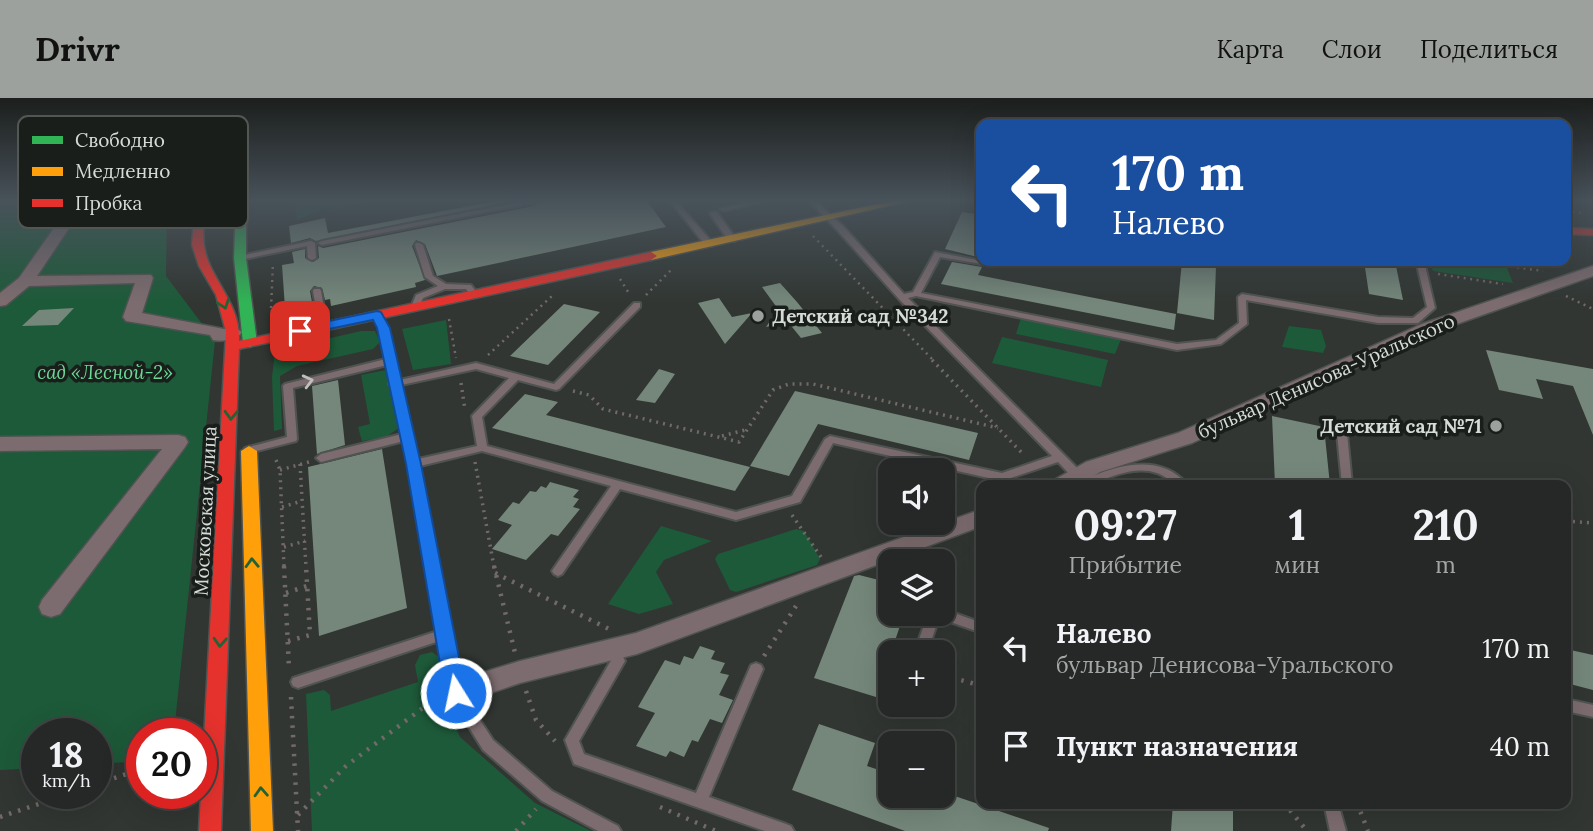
<!DOCTYPE html>
<html lang="ru">
<head>
<meta charset="utf-8">
<style>
  :root { --surface:#252826; --page:#2d302e; --text:#f1f3f6; --muted:#a3a6a7; --line:#424443; --accent:#9ca19d }
  body { margin:0; font-family:Lora,serif; background:var(--page); color:var(--text); height:100vh; display:flex; flex-direction:column; font-size:26px; white-space:nowrap }
  * { box-sizing:border-box; margin:0 }
  p { font-size:23px; color:var(--muted) }
  .icon { flex:none; width:38px; height:38px; fill:none; stroke:currentColor; stroke-width:2; stroke-linecap:round; stroke-linejoin:round }
  .map { position:relative; flex:1; overflow:hidden }
  .panel { position:absolute; left:976px; top:382px; width:595px; height:329px; display:flex; flex-direction:column; background:var(--surface); border-radius:14px; box-shadow:0 7px 28px #0002,0 0 0 2px var(--line) }
  .panel>* { flex:none }
  .hud { position:absolute; left:976px; top:21px; width:595px; height:147px; border-radius:14px; box-shadow:0 7px 28px #0002,0 0 0 2px var(--line); background:#1a4fa0; color:#fff; overflow:hidden }
  .fabs { position:absolute; left:878px; top:360px; display:grid; gap:14px }
  .fabs a { display:grid; place-items:center; width:77px; height:77px; border-radius:14px; background:var(--surface); box-shadow:0 7px 28px #0002,0 0 0 2px var(--line); font-size:35px }
  .speed { position:absolute; left:21px; top:620px; display:flex; gap:14px; font-size:35px; font-weight:700; text-align:center }
  .speed>* { display:grid; place-content:center; width:91px; height:91px; border-radius:50%; background:var(--surface); box-shadow:0 7px 28px #0002,0 0 0 2px var(--line); line-height:1 }
  .speed small { font-size:18px; font-weight:400 }
  .speed .limit { border:10px solid #d22; background:#fff; color:#111 }
  .pin { position:absolute; display:grid; place-items:center; width:60px; height:60px; color:#fff; margin:-30px; border-radius:14px; box-shadow:0 4px 10px #0006 }
  .me { position:absolute; width:77px; margin:-38px; rotate:350deg; stroke-linejoin:round; filter:drop-shadow(0 0 5px #0008) }
  .turn { display:flex; align-items:center; gap:24px; height:147px; padding:0 21px; font-size:32px }
  .turn .icon { width:91px; height:91px; stroke-width:2.5 }
  .turn b { display:block; font-size:49px; line-height:60px }
  .eta { display:flex; justify-content:space-evenly; align-items:center; height:119px; text-align:center }
  .eta b { font-size:42px; font-weight:800; line-height:49px }
  ul { padding:0; list-style:none }
  li { display:flex; align-items:center; gap:21px; height:98px; padding:0 21px }
  li div { flex:1 }
  li b { display:block; font-size:26px }
  li em { font-style:normal }
  header { display:flex; align-items:center; gap:42px; box-sizing:border-box; height:98px; padding:0 35px; background:var(--accent); color:#111 }
  header strong { font-size:33px }
  nav { display:flex; gap:38px; margin-inline-start:auto; font-size:24px }
  .map>svg:first-child { display:block }
</style>
</head>
<body>
<header>
<strong>Drivr</strong>
<nav><a>Карта</a><a>Слои</a><a>Поделиться</a></nav>
</header>
<div class="map">
<svg width="1593" height="733" viewBox="0 0 1593 733">
  <rect width="100%" height="100%" fill="#313632"/>
  <path fill="#1d5a39" d="M0,103H167L166,178L215,243L174,634L142,635V663L96,666V635H37V670L0,672Z
    M295,103H375L322,112L297,122Z
    M1429,163L1505,165L1513,185L1433,173Z
    M1021,220L1121,241L1115,256L1016,236Z
    M446,222L451,266L413,272L402,231Z
    M1289,228L1321,232L1326,248L1323,255L1282,249Z
    M361,233H375L380,244L373,251L297,268L280,278L282,331L274,333L272,279L275,253Z
    M1002,239L1108,262L1101,289L992,265Z
    M386,272L400,329L386,339L362,343L358,329L370,326L361,277Z
    M661,428L712,443L664,462L656,474L673,506L639,516L608,506Z
    M796,431L804,433L820,461L817,467L736,494L730,492L715,461L718,456Z
    M432,554L440,560L438,594L460,639L535,705L591,733H312L306,596L324,592L330,597L331,613L418,584L415,567L420,557Z"/>
  <path fill="#75877b" d="M496,103H512L316,143L310,140L291,145L289,128L325,120L328,135Z
    M539,103H647L666,129L437,178L425,146L416,142L412,148L425,182L415,185L416,189L331,208L330,201L325,202L322,190L314,188L310,193L312,204L285,210L282,167L294,165L292,154L305,151V160L313,164L319,160L318,148L323,150L534,108Z
    M962,114L982,117V160L945,151Z
    M1182,163L1216,168L1214,222L1177,215Z
    M1364,163H1395L1403,202L1369,196Z
    M952,164L982,169L978,177L1176,216L1174,232L941,186Z
    M780,185L797,204L822,235L801,240L788,224L766,229L778,211L762,189Z
    M719,200L732,219L752,215L725,246L698,205Z
    M564,206L600,214L548,267L510,258Z
    M74,210L58,227L22,228L39,212Z
    M1486,252L1593,271V337L1573,288L1536,281L1543,301L1499,292Z
    M659,271L675,276L655,305L636,302Z
    M338,282L345,347L317,356L312,288Z
    M795,293L978,335L969,362L818,326L789,378L750,368Z
    M525,296L558,304L546,317L750,369L735,393L492,330Z
    M1272,318L1324,329L1330,387H1275Z
    M382,351L407,510L319,538L308,369Z
    M550,384L579,392L573,399L579,401L573,409L580,411L558,438L551,436L526,462L492,451L512,427L498,422L513,404L519,406L530,393L536,394L541,388L546,390Z
    M859,477L891,485V516H904L876,599L814,580L854,478Z
    M700,548L715,553L711,561L725,565L720,575L729,577L719,597L733,602L722,625L710,621L698,644L692,642L684,659L670,653L666,659L636,648L655,615L638,609L665,562L680,567L684,558L693,561Z
    M1566,551L1593,557V592L1566,585Z
    M819,626L875,645L867,668L891,676V698H943V694L1049,730L1048,733H905L792,692Z
    M1173,705H1233V733H1171Z"/>
  <g fill="none" stroke-linecap="round" stroke-linejoin="round">
    <defs>
      <path id="lane" d="M524,103H537L533,105L322,147L318,145L322,143Z
        M670,103H676L712,144V148H706Z
        M754,103H766L724,113L720,111Z
        M809,103H816L843,128L904,196L913,194L935,154L982,163H1000L997,168H994L940,159L921,195L1177,246L1216,242L1239,225L1238,199L1242,196L1378,219L1413,220L1427,209L1416,163H1424L1435,210L1418,225H1378L1246,202L1247,226L1221,246L1177,252L916,198L908,200L1081,374L1088,380C1121,366 1161,356 1188,387C1170,387 1172,381 1157,375C1137,368 1114,377 1095,385L1096,387C1075,387 1072,378 1058,364L1002,383L833,345L800,404L736,422L620,391L562,476L558,478L554,476L552,473L554,470L611,388L482,353L420,368L461,593L493,642L552,693L618,728L621,733H598L542,703L483,652L448,595L439,543L298,590L293,588L291,584L293,580L438,533L404,343L321,364L316,360L321,356L402,336L392,288L389,286L391,284L387,267L293,290L297,341L296,343L249,355L244,352L245,350L287,339L283,288L285,286L386,261L379,230L373,217L374,215H380L387,230L400,282L476,265L554,286L634,205H640V209L559,291L556,292L518,282L482,319L487,348L736,414L792,398L825,341L830,338L1002,375L1052,358L899,201L837,132ZM476,271L509,280L472,318L477,348L418,361L401,287Z
        M711,114H717L736,141L735,143H729L710,116Z
        M311,143L315,145L316,160L312,162L308,160L307,148L240,162L236,160L240,158Z
        M416,145H419L423,147L433,178L446,186L471,187L478,196L477,198H471L466,191H445L423,200L418,211H412L411,209L416,197L438,188L425,179L415,147Z
        M314,191H320L321,193L327,228L326,230H320L319,228L313,193Z
        M1342,332L1347,335L1352,387H1342L1337,335Z
        M943,511L982,525V535L939,520L927,555H914L928,516H943Z
        M618,558L623,559L625,563L579,643L584,656L696,695L751,567L756,565L761,567L763,571L709,699L786,726L791,728L794,733H765L574,666L565,642L613,559Z
        M1566,601L1593,607V619L1566,613Z
        M1324,705H1338L1346,733H1330Z"/>
      <path id="street" d="M73,103H87L37,178L151,177L153,180L142,215L224,231L233,229L242,234C237,242 221,244 213,242L210,237L126,223L123,219L135,185L29,188L6,207L0,208V195L19,180Z
        M1593,168V178L1434,234L1192,345L1100,374L1079,387H1051L1054,382L1086,364L1178,335L1422,226Z
        M178,337L185,339L188,344L185,349L60,516L51,519L42,516L39,509L42,502L162,351L0,353V339Z
        M982,411V428L637,556L520,585L455,607L446,603L442,595L446,587L455,583L520,563L636,535Z"/>
      <path id="fast" d="M236,103H246V160L257,245L250,249L243,245L234,160Z"/>
      <path id="slow" d="M892,103H910L651,162L645,158L651,154Z
        M249,348L257,353L273,733H251L241,353Z"/>
      <path id="jam" d="M195,103H205C205,117 202,133 204,147C208,180 241,204 239,243L651,154L657,158L651,162L239,251L221,733H199L226,234L216,197L199,168L192,147Z
        M1566,130L1593,131V137L1566,136Z"/>
    </defs>
    <use href="#lane" stroke="#4f5351" stroke-width="4"/>
    <use href="#street" stroke="#4f5351" stroke-width="3"/>
    <use href="#fast" stroke="#4f5351" stroke-width="3"/>
    <use href="#slow" stroke="#4f5351" stroke-width="3"/>
    <use href="#jam" stroke="#4f5351" stroke-width="3"/>
    <path stroke="#726969" stroke-width="2.5" stroke-dasharray="2 4.5" stroke-linecap="butt" d="M1566,113L1581,115
      M813,138L934,263
      M1472,163L1543,173
      M1438,176L1503,186
      M620,181L630,197
      M646,197L673,170
      M1566,198L1593,211
      M271,210L273,165
      M449,221L456,260
      M488,257L552,198"/>
    <path stroke="#726969" stroke-width="3.5" stroke-dasharray="2 5" stroke-linecap="butt" d="M932,262L1024,357
      M461,285L465,312
      M573,293L589,297L603,311L739,344L773,292L789,286H813L998,330
      M722,338L745,332
      M276,362L280,372L284,469
      M475,364L494,469
      M300,366L306,469
      M280,372L309,364
      M282,409L302,403
      M792,417L821,459
      M1566,423L1593,425
      M284,449L305,443"/>
    <path stroke="#726969" stroke-width="4.5" stroke-dasharray="2.5 7" stroke-linecap="butt" d="M284,468L289,570
      M494,468L515,555
      M495,475L609,531
      M286,495L307,488
      M288,543L310,537L306,468
      M764,558L796,508
      M943,577L982,588
      M526,593L536,622L555,643
      M291,599L298,733
      M96,686L142,671
      M1284,705L1307,733
      M1357,705L1368,733
      M660,709L716,733
      M298,717L346,668L424,609L436,604
      M0,719L71,695
      M516,733L536,711"/>
    <use href="#lane" fill="#7d6c6f" fill-rule="evenodd"/>
    <use href="#street" fill="#7d6c6f" fill-rule="evenodd"/>
    <use href="#fast" fill="#30b455" fill-rule="evenodd"/>
    <use href="#slow" fill="#ff9f0a" fill-rule="evenodd"/>
    <use href="#jam" fill="#e5322d" fill-rule="evenodd"/>
  </g>
  <defs><path id="oneway-chevron" d="M-2-3.5L2.5 0L-2 3.5" fill="none" stroke-width="1.6" stroke-linecap="round" stroke-linejoin="round" transform="scale(1.75)"/></defs>
  <g stroke="#246235">
    <use href="#oneway-chevron" transform="translate(224 206) rotate(71)"/>
    <use href="#oneway-chevron" transform="translate(231 317) rotate(92)"/>
    <use href="#oneway-chevron" transform="translate(252 465) rotate(-92)"/>
    <use href="#oneway-chevron" transform="translate(220 544) rotate(93)"/>
    <use href="#oneway-chevron" transform="translate(261 694) rotate(-93)"/>
  </g>
  <use stroke="#bfbfbd" href="#oneway-chevron" transform="translate(308 283) rotate(-14)"/>
  <linearGradient id="sky" x2="0" y2="1"><stop stop-color="#1b1e1c"/><stop offset="0.5" stop-color="#48525a"/><stop offset="1" stop-color="#48525a" stop-opacity="0"/></linearGradient>
  <rect width="1593" height="205" fill="url(#sky)"/>
  <path fill="#1a73e8" stroke="#114b97" stroke-width="2" d="M377,213L381,214L390,230L421,366L466,595L463,602L456,604L448,602L445,595L406,366L377,230L373,222L300,237L294,233L300,229Z"/>
  <g fill="#9ca19d" stroke="#1a1e1b" stroke-width="2.5">
    <circle cx="758" cy="218" r="7"/>
    <circle cx="1496" cy="328" r="7"/>
  </g>
  <g text-anchor="middle" stroke-width="7" stroke-linejoin="round" paint-order="stroke">
    <g font-size="19" font-weight="bold" fill="#d5dbd7" stroke="#1a1e1b" text-anchor="start">
      <text x="772" y="225">Детский сад №342</text>
      <text x="1482" y="335" text-anchor="end">Детский сад №71</text>
    </g>
    <g font-size="19" font-style="italic" fill="#6cd997" stroke="#1a1e1b">
      <text x="105" y="281">сад «Лесной-2»</text>
    </g>
    <g font-size="19" fill="#d5dbd7" stroke="#1a1e1b">
      <text transform="translate(1326 278) rotate(-24)" y="7">бульвар Денисова-Уральского</text>
      <text transform="translate(205 413) rotate(-87)" y="7">Московская улица</text>
    </g>
  </g>
  <rect x="18" y="18" width="230" height="112" rx="10" fill="#1a1e1b" stroke="#525753" stroke-width="2"/>
  <rect x="32" y="38" width="31" height="8" fill="#30b455"/>
  <rect x="32" y="69" width="31" height="9" fill="#ff9f0a"/>
  <rect x="32" y="101" width="31" height="8" fill="#e5322d"/>
  <g font-size="19" fill="#d5dbd7">
    <text x="75" y="49">Свободно</text>
    <text x="75" y="80">Медленно</text>
    <text x="75" y="112">Пробка</text>
  </g>
</svg>
<div class="fabs">
<a><svg class="icon" aria-label="sound" viewBox="0 0 24 24"><path d="M4 9h4l5-4v14l-5-4H4zM17 9q2 3 0 6"/></svg></a>
<a><svg class="icon" aria-label="layers" viewBox="0 0 24 24"><path d="M12 4l9 5-9 5-9-5zM3 14l9 5 9-5"/></svg></a>
<a>+</a>
<a>−</a>
</div>
<div class="speed"><div>18<small>km/h</small></div><div class="limit">20</div></div>
<div class="pin" style="left:300px;top:233px;background:#d93025"><svg class="icon" aria-label="arrive" viewBox="0 0 24 24"><path d="M6 21V4h12l-3 4 3 4H6"/></svg></div>
<svg class="me" style="left:456px;top:595px" viewBox="-20 -20 40 40"><circle r="17" fill="#1a73e8" stroke="#fff" stroke-width="3"/><path d="M0-11L8 9 0 5-8 9z" fill="#fff"/></svg>
<div class="hud">
<div class="turn"><svg class="icon" aria-label="left" viewBox="0 0 24 24"><path d="M17 20v-9H6M10 6l-5 5 5 5"/></svg><div><b>170 m</b>Налево</div></div>
</div>
<section class="panel">
<div class="eta">
<div><b>09:27</b><p>Прибытие</p></div>
<div><b>1</b><p>мин</p></div>
<div><b>210</b><p>m</p></div>
</div>
<ul>
<li><svg class="icon" aria-label="left" viewBox="0 0 24 24"><path d="M17 20v-9H6M10 6l-5 5 5 5"/></svg><div><b>Налево</b><p>бульвар Денисова-Уральского</p></div><em>170 m</em></li>
<li><svg class="icon" aria-label="arrive" viewBox="0 0 24 24"><path d="M6 21V4h12l-3 4 3 4H6"/></svg><div><b>Пункт назначения</b></div><em>40 m</em></li>
</ul>
</section>
</div>
</body>
</html>
